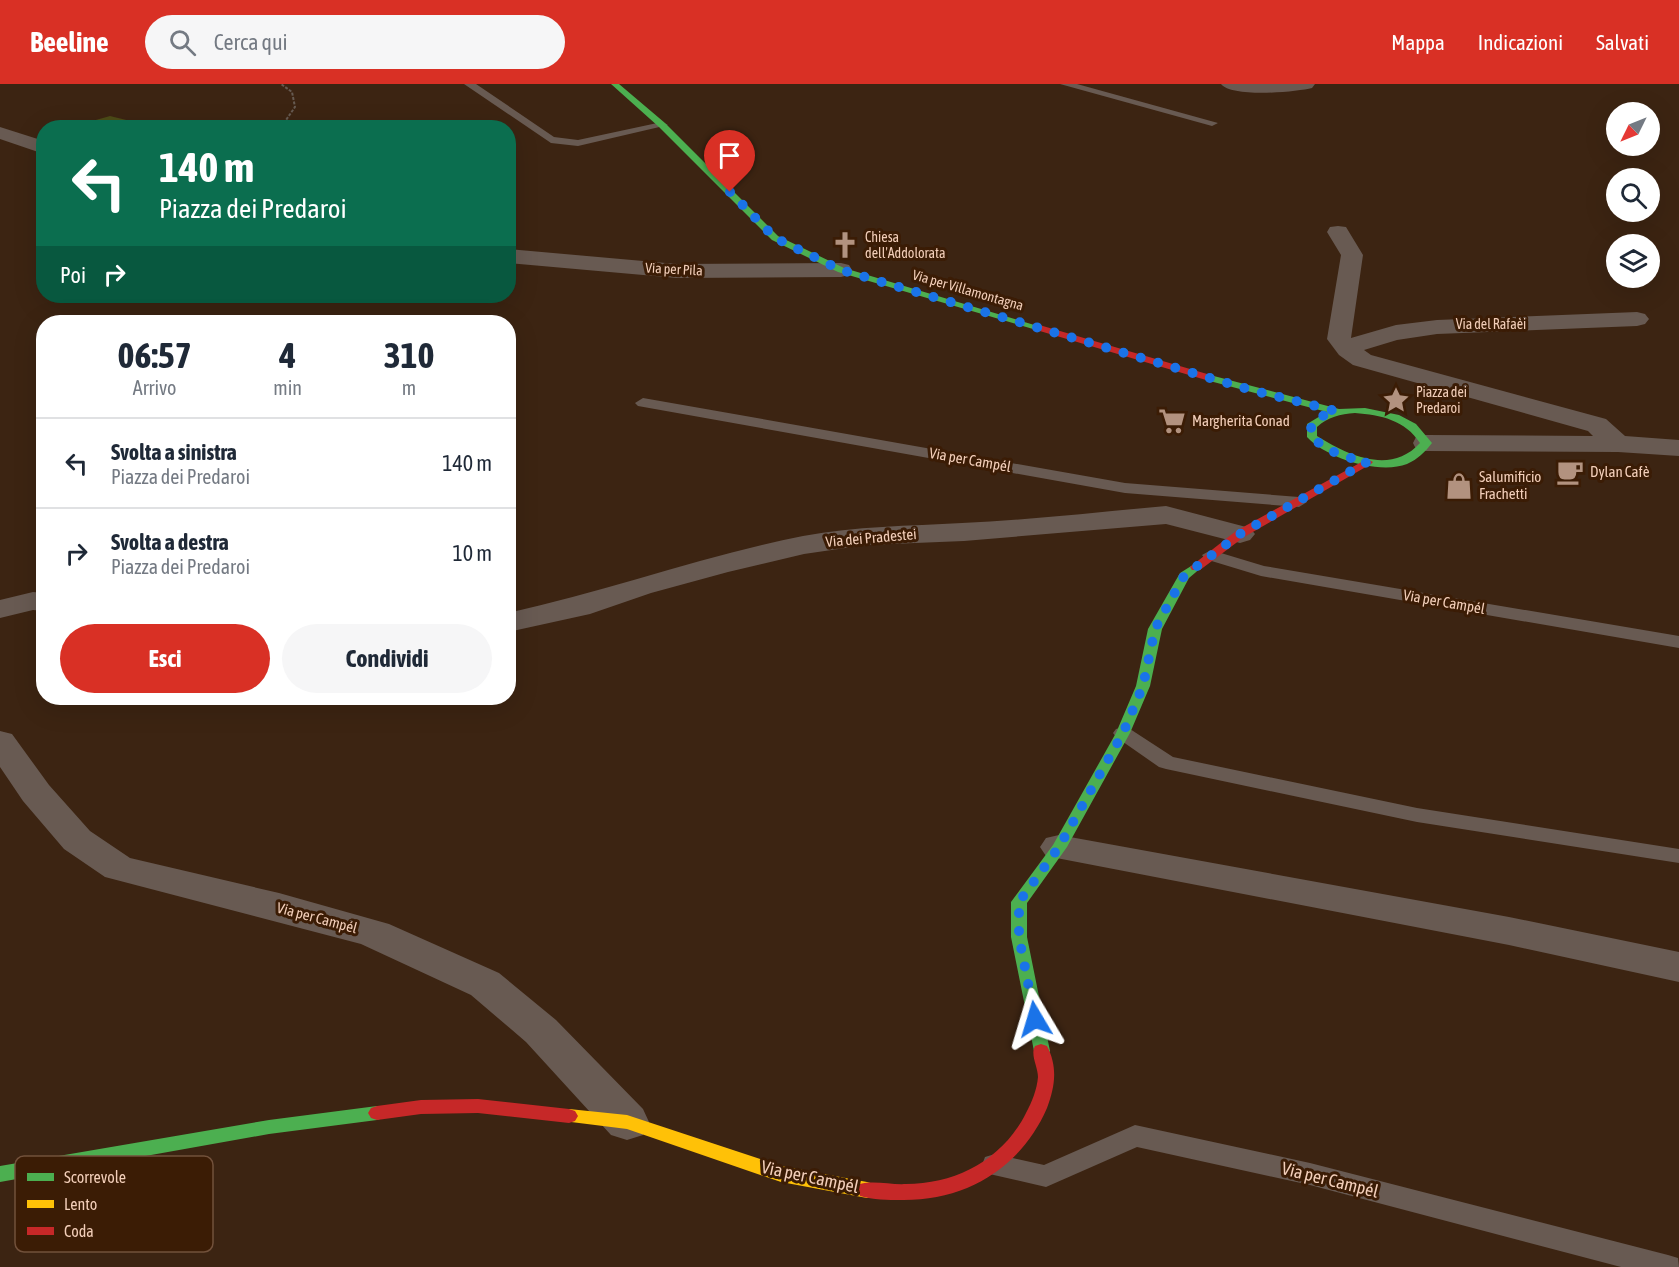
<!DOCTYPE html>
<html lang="it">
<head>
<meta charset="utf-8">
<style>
  :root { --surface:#fff; --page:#f6f6f7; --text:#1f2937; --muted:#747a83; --line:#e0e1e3; --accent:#d93025 }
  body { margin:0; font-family:"Asap Condensed",sans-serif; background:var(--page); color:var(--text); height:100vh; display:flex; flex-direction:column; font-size:22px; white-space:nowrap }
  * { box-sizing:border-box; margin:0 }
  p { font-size:20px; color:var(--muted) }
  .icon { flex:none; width:33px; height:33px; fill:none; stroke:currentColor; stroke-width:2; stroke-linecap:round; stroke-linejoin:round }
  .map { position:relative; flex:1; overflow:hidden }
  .sheet { position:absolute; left:36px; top:231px; width:480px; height:390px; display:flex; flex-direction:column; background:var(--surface); border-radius:24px; box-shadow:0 6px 24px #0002 }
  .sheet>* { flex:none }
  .top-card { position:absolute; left:36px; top:36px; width:480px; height:183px; border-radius:24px; box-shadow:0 6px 24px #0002; background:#0b6e4f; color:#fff; overflow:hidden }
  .needle { width:39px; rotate:227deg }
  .buttons { position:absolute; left:1606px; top:18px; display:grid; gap:12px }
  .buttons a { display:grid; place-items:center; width:54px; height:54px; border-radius:50%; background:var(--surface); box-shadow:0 6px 24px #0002; font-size:30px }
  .pin { position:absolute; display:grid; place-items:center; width:51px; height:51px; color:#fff; margin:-62px -26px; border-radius:50% 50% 50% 0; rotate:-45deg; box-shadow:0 0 6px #0007 }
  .pin .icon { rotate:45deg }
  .me { position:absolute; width:66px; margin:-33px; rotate:353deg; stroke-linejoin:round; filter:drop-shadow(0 0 4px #0008) }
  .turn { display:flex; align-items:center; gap:21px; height:126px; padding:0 24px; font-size:27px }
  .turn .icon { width:78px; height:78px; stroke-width:2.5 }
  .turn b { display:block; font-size:42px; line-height:51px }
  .then { display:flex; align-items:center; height:57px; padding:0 24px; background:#0003; gap:12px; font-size:22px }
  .eta { display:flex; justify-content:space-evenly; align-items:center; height:102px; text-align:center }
  .eta b { font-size:36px; font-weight:700; line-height:42px }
  .primary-button { display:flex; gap:12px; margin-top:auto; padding:12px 24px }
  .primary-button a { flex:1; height:69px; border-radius:36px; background:var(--accent); color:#fff; font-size:24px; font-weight:700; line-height:69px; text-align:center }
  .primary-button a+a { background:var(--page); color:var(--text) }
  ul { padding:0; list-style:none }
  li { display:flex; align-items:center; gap:18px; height:90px; padding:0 24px; border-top:2px solid var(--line) }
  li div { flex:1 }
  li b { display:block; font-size:22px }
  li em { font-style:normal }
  header { display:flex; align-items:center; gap:36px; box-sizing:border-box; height:84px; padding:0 30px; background:var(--accent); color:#fff }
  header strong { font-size:28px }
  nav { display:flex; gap:33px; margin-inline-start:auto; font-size:21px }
  .search { width:420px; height:54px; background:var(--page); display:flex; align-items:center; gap:15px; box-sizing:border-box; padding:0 21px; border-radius:33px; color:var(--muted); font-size:22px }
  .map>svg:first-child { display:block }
</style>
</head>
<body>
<header>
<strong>Beeline</strong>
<div class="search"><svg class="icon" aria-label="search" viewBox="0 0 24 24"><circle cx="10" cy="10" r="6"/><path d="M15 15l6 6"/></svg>Cerca qui</div>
<nav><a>Mappa</a><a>Indicazioni</a><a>Salvati</a></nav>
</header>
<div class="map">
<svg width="1679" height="1183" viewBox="0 0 1679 1183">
  <rect width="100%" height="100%" fill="#3c2412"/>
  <path fill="#4c4c17" d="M110,32L155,43H71Z"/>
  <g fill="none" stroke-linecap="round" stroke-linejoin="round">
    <path stroke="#665a51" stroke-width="2" stroke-dasharray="3 1.5" stroke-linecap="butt" d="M276,44L284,39L295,23L292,8L281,0"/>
    <path fill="#685a52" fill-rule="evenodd" d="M464,0H476L554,53L578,56L662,38L668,41L578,62L551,59Z
      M1060,0H1077L1218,39L1212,42Z
      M643,314L1125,399L1299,413L1307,418L1299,423L1125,409L638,322L635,319Z
      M1211,466L1264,482L1679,552V564L1261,492L1205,475L1202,471Z
      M1123,643L1130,645L1173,673L1417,724L1679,765V779L1417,738L1166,685L1159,683L1116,653L1113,649L1116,645Z
      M1135,1041L1310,1079L1668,1171L1678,1174L1679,1183H1621L1310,1101L1137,1063L1046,1103L985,1089L982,1081L985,1073L995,1070L1044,1081Z"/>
    <path fill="#685a52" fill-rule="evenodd" d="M1221,0H1315L1312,4C1296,8 1232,14 1221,0Z
      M0,43L44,57V70L0,55Z
      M1338,142L1346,143L1363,171L1351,254L1396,241L1437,236L1637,228L1645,230L1649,235L1645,240L1637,242L1437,250L1397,256L1364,266L1371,271L1606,335L1625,352L1679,356V372L1618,368L1426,367L1416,365L1413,359L1416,353L1426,351L1593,352L1588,347L1353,281L1339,271L1327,255L1341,171L1327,148L1330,143Z
      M508,165L677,180L841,179L849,181L852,186L849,191L841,193L677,194L508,179Z
      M1166,422L1250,444L1255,450L1250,456L1240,459L1166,440L964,457L866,461L804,470L728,488L651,509L590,530L508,548V529C608,507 703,472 803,452C856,442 909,442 962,439C1030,436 1098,428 1166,422Z
      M33,508L44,509V527L33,526L0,534V516Z
      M0,647L12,650L49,701L90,747L130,774L279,809L389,840L499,889L556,936L643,1025L649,1038L643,1051L627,1056L611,1051L526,958L471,911L361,860L105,793L64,765L23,717L0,683Z
      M1059,751L1509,833L1679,868V898L1509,861L1046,772L1040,763L1046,754Z"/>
    <path fill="#4caf50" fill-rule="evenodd" d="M611,0H619L665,39L778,152L844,184L1041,243L1033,245L838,188L772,156L659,43Z
      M1210,291L1339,325L1365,324L1399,331L1416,340L1432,359C1425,368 1418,375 1407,380C1379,391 1326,374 1307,353V340L1327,328L1206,296L1205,294ZM1355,329C1381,331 1405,336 1420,359C1391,391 1349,372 1317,352V343C1328,333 1340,330 1355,329Z
      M1196,479L1202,483L1189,494L1162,545L1150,602L1130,649L1067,763L1027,819V853L1050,967L1047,972L1041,974L1035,972L1011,853V818L1053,761L1116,649L1136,602L1148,545L1180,489Z
      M377,1022L383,1024L386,1029L383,1034L377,1036L269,1050L0,1098V1082L269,1036Z"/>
    <path fill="#ffc107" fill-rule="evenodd" d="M569,1025L627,1031L781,1082L867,1098L874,1100L876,1106L874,1112L867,1114L781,1098L627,1045L563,1037L560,1032L563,1027Z"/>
    <path fill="#c62828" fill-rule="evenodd" d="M1036,240L1214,292L1215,294L1210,297L1206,296L1033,245V241Z
      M1367,375L1373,378L1371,380L1244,453L1200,486H1192L1190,483L1236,447Z
      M1041,960L1047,962C1058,983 1055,1003 1047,1024C1021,1084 966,1117 901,1116C888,1116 873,1116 860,1112L858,1106L860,1100C874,1096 891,1101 906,1100C957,1100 1003,1075 1026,1029C1032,1018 1037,1005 1038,993C1038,983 1030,971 1035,962Z
      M478,1015L569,1025L575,1027L578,1032L575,1037L569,1039L478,1029L421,1030L377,1036L371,1034L368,1029L371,1024L377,1022L421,1016Z"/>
  </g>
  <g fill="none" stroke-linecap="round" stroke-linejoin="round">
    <path stroke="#1a73e8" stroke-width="10" stroke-dasharray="0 18" d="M730,108L775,154L841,186L1251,306L1336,327L1320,333L1311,342L1312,353C1329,369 1345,373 1367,378L1240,450L1184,492L1155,545L1143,602L1123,649L1059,763L1019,818V853L1035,935"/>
  </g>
  <defs>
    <symbol id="church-bare" viewBox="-9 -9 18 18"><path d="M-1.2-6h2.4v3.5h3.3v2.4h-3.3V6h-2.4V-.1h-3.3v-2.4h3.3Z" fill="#b2927f" stroke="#3b1c05" stroke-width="2.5" paint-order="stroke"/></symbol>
    <symbol id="sight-bare" viewBox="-9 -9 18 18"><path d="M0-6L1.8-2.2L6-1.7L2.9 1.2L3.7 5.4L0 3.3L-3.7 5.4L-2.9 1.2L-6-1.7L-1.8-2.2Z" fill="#b2927f" stroke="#3b1c05" stroke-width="2.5" paint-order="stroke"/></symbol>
    <symbol id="supermarket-bare" viewBox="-9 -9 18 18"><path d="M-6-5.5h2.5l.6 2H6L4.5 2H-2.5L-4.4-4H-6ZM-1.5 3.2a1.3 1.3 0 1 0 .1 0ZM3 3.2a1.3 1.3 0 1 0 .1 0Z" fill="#b2927f" stroke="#3b1c05" stroke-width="2.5" paint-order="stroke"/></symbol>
    <symbol id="cafe-bare" viewBox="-9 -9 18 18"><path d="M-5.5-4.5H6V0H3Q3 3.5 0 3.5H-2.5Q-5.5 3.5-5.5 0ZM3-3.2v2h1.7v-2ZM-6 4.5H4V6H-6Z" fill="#b2927f" stroke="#3b1c05" stroke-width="2.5" paint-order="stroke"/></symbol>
    <symbol id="shop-bare" viewBox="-9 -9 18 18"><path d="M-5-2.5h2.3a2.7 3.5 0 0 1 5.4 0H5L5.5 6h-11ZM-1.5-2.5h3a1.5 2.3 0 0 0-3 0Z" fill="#b2927f" stroke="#3b1c05" stroke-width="2.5" paint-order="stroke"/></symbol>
  </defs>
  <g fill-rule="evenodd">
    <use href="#church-bare" x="826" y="142" width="38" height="38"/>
    <use href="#sight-bare" x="1377" y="297" width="38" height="38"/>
    <use href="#supermarket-bare" x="1153" y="318" width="38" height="38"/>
    <use href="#cafe-bare" x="1551" y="369" width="38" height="38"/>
    <use href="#shop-bare" x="1440" y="383" width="38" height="38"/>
  </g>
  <g text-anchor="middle" stroke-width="6" stroke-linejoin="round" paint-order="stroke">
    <g font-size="14" fill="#f2ceb9" stroke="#3b1c05" text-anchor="start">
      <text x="865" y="158">Chiesa<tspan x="865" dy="16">dell'Addolorata</tspan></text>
      <text x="1416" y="313">Piazza dei<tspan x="1416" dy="16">Predaroi</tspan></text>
    </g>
    <g font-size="14" fill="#f2ceb9" stroke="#3b1c05">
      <text transform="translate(674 185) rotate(3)" y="5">Via per Pila</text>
      <text transform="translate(968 206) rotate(16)" y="5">Via per Villamontagna</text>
      <text x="1491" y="245">Via del Rafaèi</text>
    </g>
    <g font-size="15" fill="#f2ceb9" stroke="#3b1c05" text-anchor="start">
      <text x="1192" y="342">Margherita Conad</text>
      <text x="1590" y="393">Dylan Cafè</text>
      <text x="1479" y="398">Salumificio<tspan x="1479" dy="17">Frachetti</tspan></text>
    </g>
    <g font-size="15" fill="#f2ceb9" stroke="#3b1c05">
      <text transform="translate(970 376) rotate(10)" y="5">Via per Campél</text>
      <text transform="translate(871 454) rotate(-5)" y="5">Via dei Pradestei</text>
      <text transform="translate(1444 518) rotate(10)" y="5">Via per Campél</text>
      <text transform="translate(317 834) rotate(15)" y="5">Via per Campél</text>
    </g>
    <g font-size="18" fill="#f2ceb9" stroke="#3b1c05">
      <text transform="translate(810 1093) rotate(12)" y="6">Via per Campél</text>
      <text transform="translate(1330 1096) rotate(14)" y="6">Via per Campél</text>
    </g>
  </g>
  <rect x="15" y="1072" width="198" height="96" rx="9" fill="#3b1c05" stroke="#72513b" stroke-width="1.5"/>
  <rect x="27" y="1089" width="27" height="8" fill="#4caf50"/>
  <rect x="27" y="1116" width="27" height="8" fill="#ffc107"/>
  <rect x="27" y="1143" width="27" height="8" fill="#c62828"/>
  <g font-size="16" fill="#f2ceb9">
    <text x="64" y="1099">Scorrevole</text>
    <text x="64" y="1126">Lento</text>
    <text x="64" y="1153">Coda</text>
  </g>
</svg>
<div class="buttons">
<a><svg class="needle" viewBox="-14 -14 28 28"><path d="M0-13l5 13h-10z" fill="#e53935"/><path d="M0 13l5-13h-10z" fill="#747a83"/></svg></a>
<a><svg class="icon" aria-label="search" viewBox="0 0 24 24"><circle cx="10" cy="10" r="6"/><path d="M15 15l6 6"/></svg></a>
<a><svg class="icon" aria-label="layers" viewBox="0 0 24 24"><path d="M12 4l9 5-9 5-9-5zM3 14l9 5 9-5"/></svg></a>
</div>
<div class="pin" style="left:730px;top:108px;background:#d93025"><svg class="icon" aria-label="arrive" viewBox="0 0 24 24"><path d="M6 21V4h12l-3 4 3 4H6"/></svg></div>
<svg class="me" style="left:1035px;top:935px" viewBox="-20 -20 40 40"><path d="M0-17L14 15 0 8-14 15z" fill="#1a73e8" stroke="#fff" stroke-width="4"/></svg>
<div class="top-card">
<div class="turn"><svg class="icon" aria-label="left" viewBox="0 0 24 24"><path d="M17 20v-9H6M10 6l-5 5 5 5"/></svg><div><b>140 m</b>Piazza dei Predaroi</div></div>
<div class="then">Poi<svg class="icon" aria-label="right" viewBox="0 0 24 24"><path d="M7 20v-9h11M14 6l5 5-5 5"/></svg></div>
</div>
<section class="sheet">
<div class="eta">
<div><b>06:57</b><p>Arrivo</p></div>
<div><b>4</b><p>min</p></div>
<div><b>310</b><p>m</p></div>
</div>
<ul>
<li><svg class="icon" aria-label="left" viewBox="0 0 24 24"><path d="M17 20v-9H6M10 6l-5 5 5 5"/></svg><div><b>Svolta a sinistra</b><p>Piazza dei Predaroi</p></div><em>140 m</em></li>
<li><svg class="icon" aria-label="right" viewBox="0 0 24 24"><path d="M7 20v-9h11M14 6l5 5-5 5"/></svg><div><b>Svolta a destra</b><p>Piazza dei Predaroi</p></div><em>10 m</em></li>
</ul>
<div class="primary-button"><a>Esci</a><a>Condividi</a></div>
</section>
</div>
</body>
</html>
